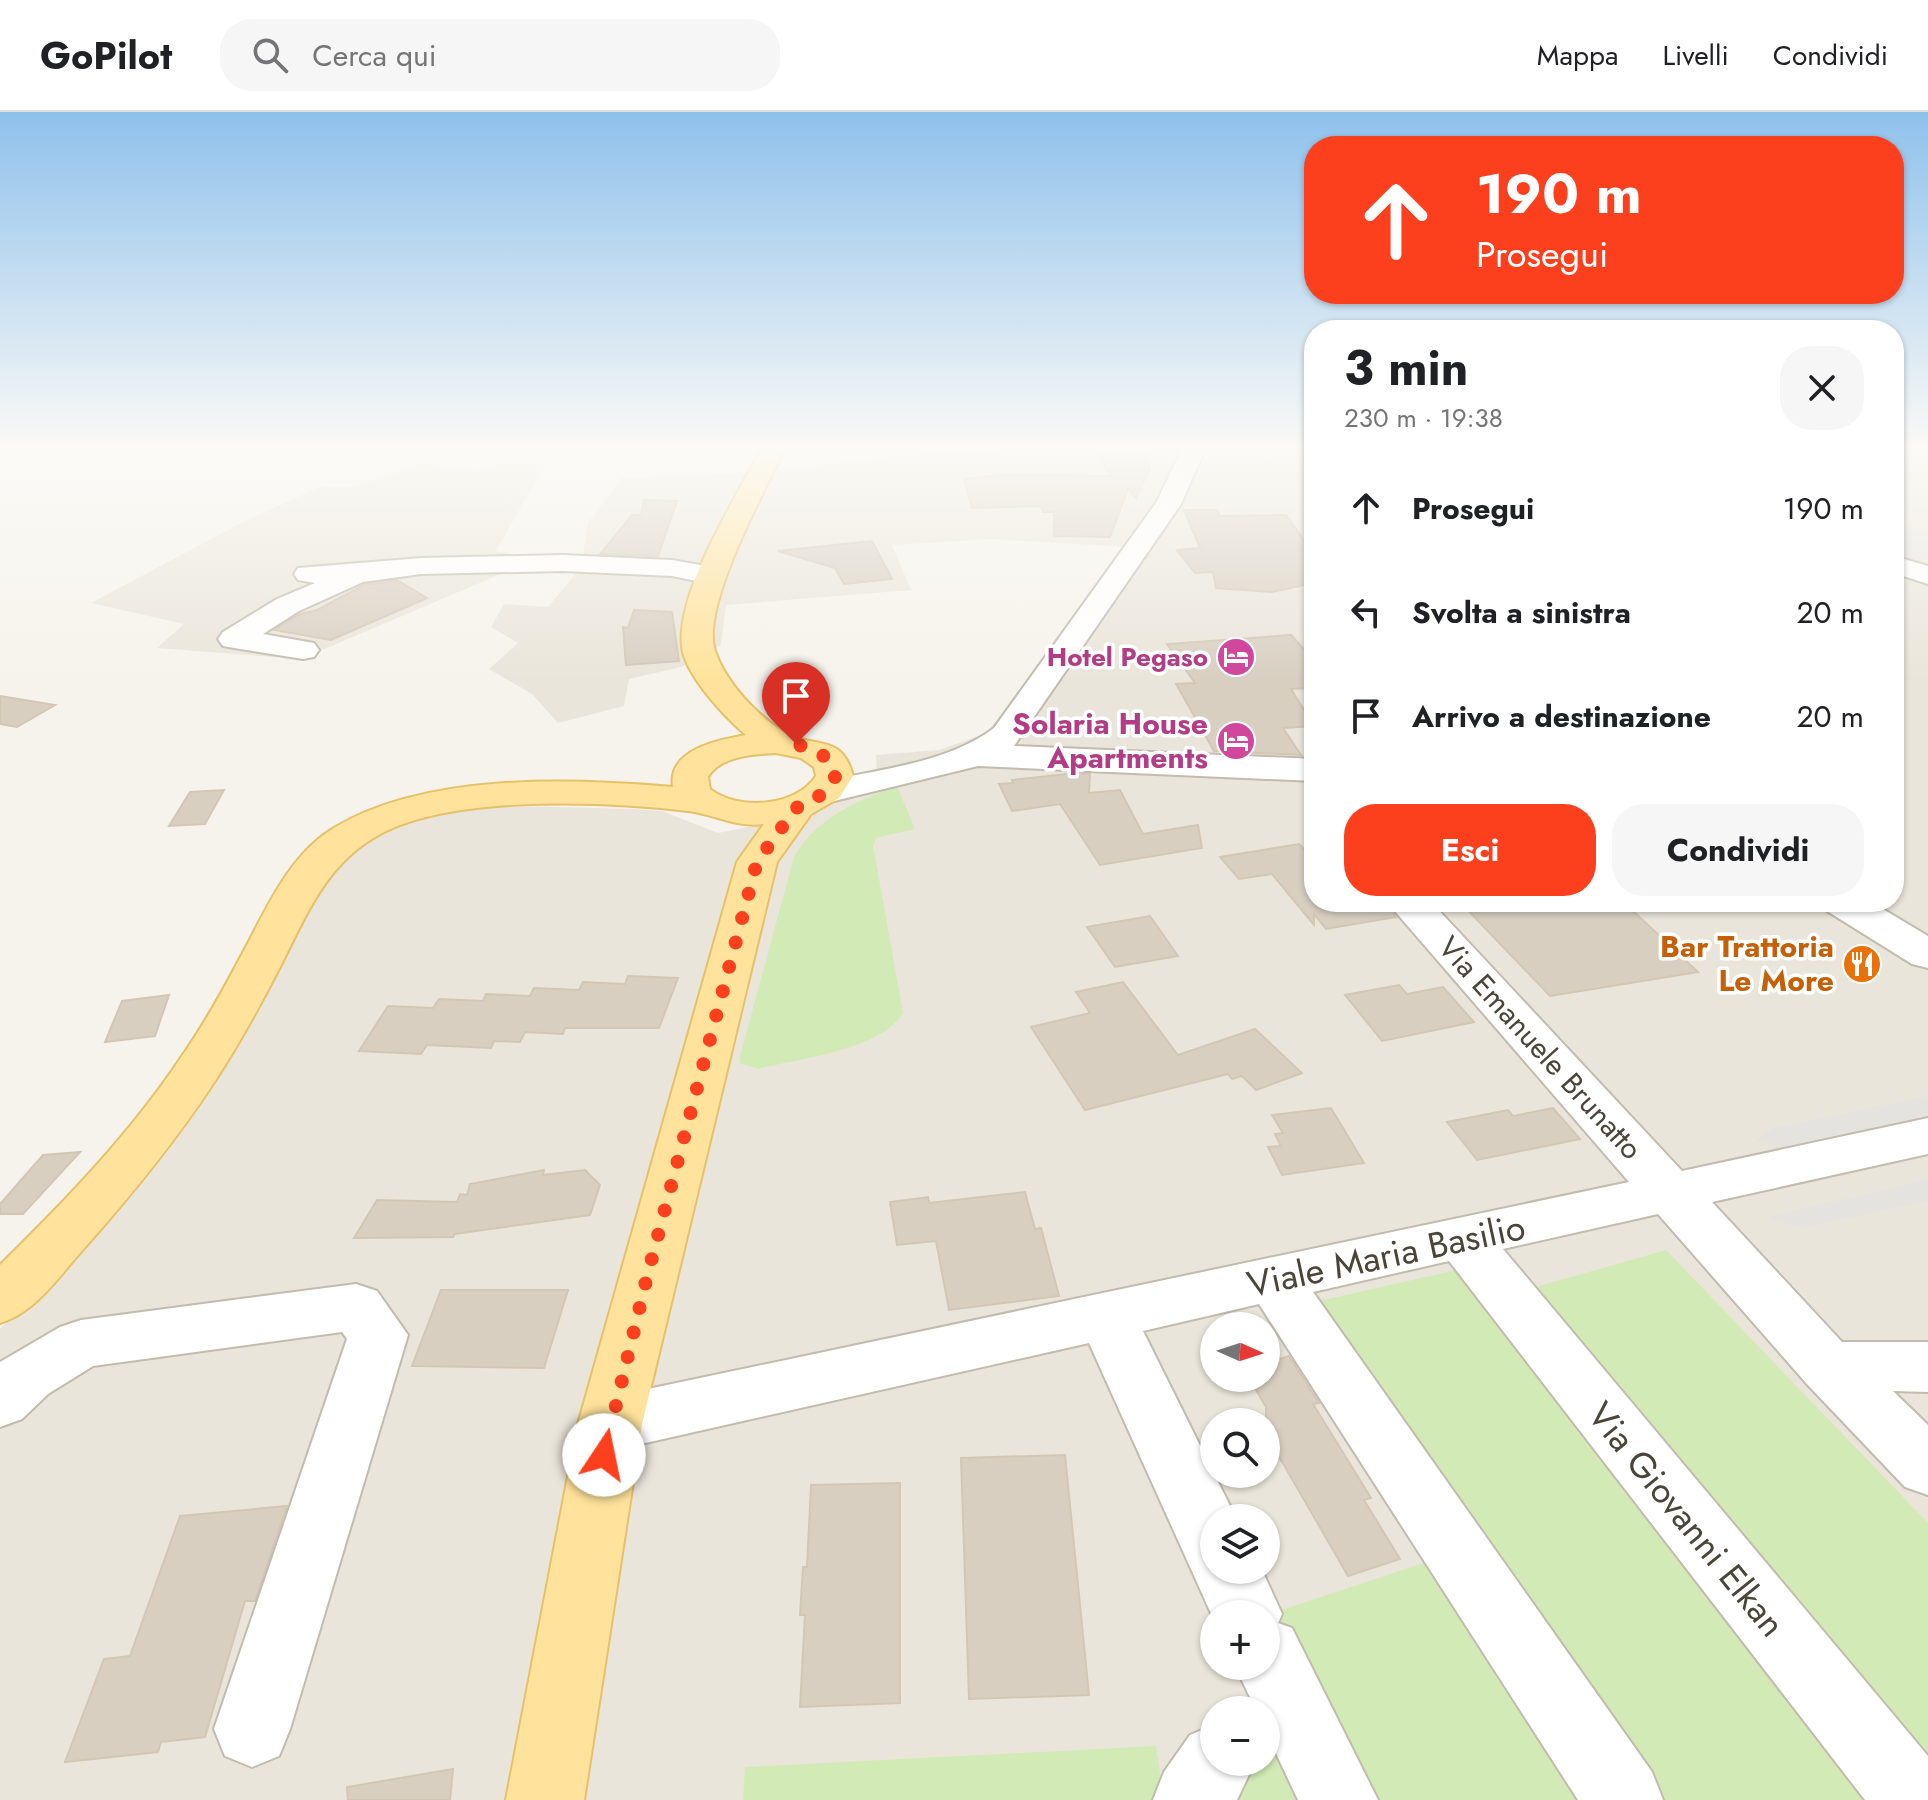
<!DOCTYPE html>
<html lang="it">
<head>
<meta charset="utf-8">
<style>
  :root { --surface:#fff; --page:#f6f6f6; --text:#202124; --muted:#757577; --line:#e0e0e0; --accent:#fc3f1d }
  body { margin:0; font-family:Jost,sans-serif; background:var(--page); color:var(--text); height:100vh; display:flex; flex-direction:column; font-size:30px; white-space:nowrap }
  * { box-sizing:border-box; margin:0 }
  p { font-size:26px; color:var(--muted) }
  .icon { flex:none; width:44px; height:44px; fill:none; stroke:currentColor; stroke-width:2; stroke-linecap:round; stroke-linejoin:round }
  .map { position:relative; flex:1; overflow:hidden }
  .panel { position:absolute; left:1304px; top:208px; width:600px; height:592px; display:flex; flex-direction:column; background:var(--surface); border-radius:32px; box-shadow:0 2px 6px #0004 }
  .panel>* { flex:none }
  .guide { position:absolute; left:1304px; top:24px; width:600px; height:168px; border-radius:32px; box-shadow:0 2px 6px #0004; background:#fc3f1d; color:#fff; overflow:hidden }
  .needle { width:52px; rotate:93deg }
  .fabs { position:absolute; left:1200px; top:1200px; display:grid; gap:16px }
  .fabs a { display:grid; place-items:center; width:80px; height:80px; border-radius:50%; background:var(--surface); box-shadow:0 2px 6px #0004; font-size:40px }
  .pin { position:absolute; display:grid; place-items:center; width:68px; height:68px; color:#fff; margin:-82px -34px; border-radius:50% 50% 50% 0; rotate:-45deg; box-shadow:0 0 8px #0007 }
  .pin .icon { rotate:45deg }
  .me { position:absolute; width:88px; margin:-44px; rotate:11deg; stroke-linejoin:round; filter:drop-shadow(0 0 6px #0008) }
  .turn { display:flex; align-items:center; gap:28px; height:168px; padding:0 40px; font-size:36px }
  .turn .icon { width:104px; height:104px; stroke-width:2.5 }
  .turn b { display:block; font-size:56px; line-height:68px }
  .round { display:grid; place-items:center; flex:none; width:84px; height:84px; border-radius:32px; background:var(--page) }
  .summary { display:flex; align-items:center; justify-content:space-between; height:136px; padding:0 40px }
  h1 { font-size:48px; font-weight:700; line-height:60px }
  .button { display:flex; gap:16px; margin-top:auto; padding:16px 40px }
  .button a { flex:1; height:92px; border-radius:32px; background:var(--accent); color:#fff; font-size:32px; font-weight:700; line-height:92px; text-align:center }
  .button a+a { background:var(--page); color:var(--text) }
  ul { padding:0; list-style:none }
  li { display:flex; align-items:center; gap:24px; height:104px; padding:0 40px }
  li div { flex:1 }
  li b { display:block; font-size:30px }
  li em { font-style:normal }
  header { display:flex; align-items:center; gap:48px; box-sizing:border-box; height:112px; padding:0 40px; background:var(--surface); border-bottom:2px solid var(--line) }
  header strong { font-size:38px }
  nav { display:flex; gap:44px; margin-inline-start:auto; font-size:28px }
  .search { width:560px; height:72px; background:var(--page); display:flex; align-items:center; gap:20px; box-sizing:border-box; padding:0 28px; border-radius:32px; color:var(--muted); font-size:30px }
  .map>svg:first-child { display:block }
</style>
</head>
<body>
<header>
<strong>GoPilot</strong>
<div class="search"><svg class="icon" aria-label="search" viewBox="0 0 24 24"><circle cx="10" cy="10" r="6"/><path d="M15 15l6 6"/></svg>Cerca qui</div>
<nav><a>Mappa</a><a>Livelli</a><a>Condividi</a></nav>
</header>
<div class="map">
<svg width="1928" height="1688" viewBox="0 0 1928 1688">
  <rect width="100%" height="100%" fill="#f6f3ec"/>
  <path fill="#eae5da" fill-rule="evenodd" d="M999,333H1314V790H1894V333H1928V452L1923,453L1928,455V1688H0V1217L76,1140L181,1012L333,759L367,727L432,701L517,694L632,697L662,699L718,721L807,703L877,670L876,643L939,638L987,621L1127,435L990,427L892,433L911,478L726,493L721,533L681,555L629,567L624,594L558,611L532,582L489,557L518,531L491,515L504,492L548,495L581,455L588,411L622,366L748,361L920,341H998ZM1214,1214H1266V1266H1214ZM1214,1310H1266V1362H1214ZM1214,1406H1266V1458H1214ZM1214,1502H1266V1554H1214ZM1214,1598H1266V1650H1214Z
    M423,350L478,359L497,352H545L496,439L523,444L517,455L301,547L157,536L184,512L91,491L241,411L322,374L353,375Z"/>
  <path fill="#d2eab5" d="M897,674L915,717L876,726L873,733L903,901C879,939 800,946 758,957L740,951V944L794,745C815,707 858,688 897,674Z
    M1666,1138L1928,1411V1659L1529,1177Z
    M1461,1157L1886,1688H1657L1319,1189Z
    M1436,1447L1594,1688H1368L1269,1502Z
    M1266,1612L1317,1688H1213L1229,1650H1266Z
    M1156,1634L1164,1688H743L745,1655Z"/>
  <path fill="#e5e3e0" d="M1894,412L1928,421V446L1912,448L1894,439Z
    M1928,984V1003L1779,1037L1756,1028L1773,1016Z
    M1928,1067V1089L1801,1116L1769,1105Z"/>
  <path fill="#d8cfc1" stroke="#d3c7b4" stroke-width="2" d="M1144,342L1150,356L1136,386L1128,377L1110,425L1054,424V400H1043L1041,394L972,396L964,367L1008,362L1110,364L1098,343Z
    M644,388L677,389L658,444L600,442L632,403H641Z
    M1184,398H1217L1220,404L1286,403L1314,442V471L1272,480L1216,476L1213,460L1195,461L1177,438L1200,436Z
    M872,429L892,467L844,472L835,456L778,439Z
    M397,468L427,486L331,528L274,518L300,502L317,498L364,473Z
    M634,498L672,500L679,549L626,553L623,515L628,516Z
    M1291,523L1308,542H1314V576L1291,577L1314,614L1283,616L1301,643L1214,639L1176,572L1195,571L1167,532Z
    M0,584L55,593L17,615L0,612Z
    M1076,661L1090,662L1089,681L1120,678L1143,722L1198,713L1202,736L1100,753L1060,692L1012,699L999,672L1013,671L1012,668Z
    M224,678L205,712L169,714L190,680Z
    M1299,732L1314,747V790H1384L1396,805L1326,817L1314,802V813L1272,762L1239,767L1220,745Z
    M1460,790H1600L1609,798L1629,795L1698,860L1550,884Z
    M1150,804L1178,844L1115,855L1087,815Z
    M628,864L678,866L659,916H565L563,922L525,920L520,930L494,929L491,936L427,933L421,942L359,939L388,894L433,896L439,887L483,889L486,882L530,884L534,876L579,878L583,870L625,872Z
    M1123,870L1178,943L1255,917L1302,961L1256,978L1242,964L1232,967L1228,962L1085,998L1031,915L1090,901L1076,880Z
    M1399,873L1407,882L1443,875L1474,910L1382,929L1345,883Z
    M169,883L155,924L105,930L122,889Z
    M1331,996L1364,1051L1282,1063L1268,1035L1281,1034L1275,1022L1283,1021L1272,1003Z
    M1553,996L1580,1027L1477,1048L1447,1010L1508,998L1513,1004Z
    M80,1040L23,1102H0V1092L43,1043Z
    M544,1058L543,1063L585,1058L600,1073L590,1103L455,1122L453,1125L354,1126L377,1088L457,1090L460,1082L467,1083L470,1072Z
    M1025,1080L1035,1117L1041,1116L1059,1184L949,1198L936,1129L897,1133L890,1090L928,1085L929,1091Z
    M441,1178H568L544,1256L412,1254Z
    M1289,1244L1319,1291L1313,1292L1371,1386L1364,1388L1400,1447L1348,1464L1266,1322V1295L1249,1266H1266V1251Z
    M1065,1343L1089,1583L969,1587L961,1346Z
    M900,1371V1591L800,1595L805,1503H800L803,1455H807L811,1373Z
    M287,1394L255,1489H245L205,1625L161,1630L158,1640L65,1650L104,1547L130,1544L180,1404Z
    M453,1657L450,1688H348L347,1675Z"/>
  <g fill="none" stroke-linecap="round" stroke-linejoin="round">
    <defs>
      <path id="minor" d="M1184,333H1207L1181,392L1014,634L1314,647V669L978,654L826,691L813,688L807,680L813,672C871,658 945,653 994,616L1156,391Z
        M563,443L672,448L722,457L726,463L722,469L712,472L672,464L563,459L421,462L363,470L299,499L263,522L314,531L319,538L314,545L303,547L234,536L223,534L218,527L223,520L277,487L315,471L298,468L294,462L298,456L421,446Z
        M1894,444L1928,454V472L1894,461Z
        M1387,790H1431L1682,1059L1928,1006V1042L1712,1090L1842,1230H1928V1280L1893,1279L1928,1313V1383L1905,1375L1806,1271L1658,1102L1503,1137L1928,1644V1688H1865L1449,1149L1313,1180L1652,1660L1663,1688H1578L1259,1192L1143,1219L1236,1406H1214V1458H1262L1282,1502L1278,1511L1292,1516L1378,1688H1298L1266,1620V1598H1256L1235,1554H1266V1502H1214V1508L1089,1231L610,1339L588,1331L578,1312L588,1293L610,1285L1629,1070Z
        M1821,790H1871L1928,824V856L1912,852L1827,799Z
        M356,1172L377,1179L408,1223L290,1617L279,1644L252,1655L225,1644L214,1617L347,1227L342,1220L93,1254L48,1282L22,1307L0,1315V1250L60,1215L81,1208Z
        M1214,1613V1650H1255L1237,1688H1153L1164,1660L1190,1623Z"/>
      <path id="major" d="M763,333H787C766,376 700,495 715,539C726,571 757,604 786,621C815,637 842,621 853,664L839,686L811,702L777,750L642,1312L584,1688H506L578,1312L737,750L764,712C736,716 714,702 688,699C607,689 467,684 393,716C330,743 310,796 281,853C261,892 239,932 215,969C175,1030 129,1086 80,1141C57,1167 34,1201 0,1211V1153C65,1089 129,1023 180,947C202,916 221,882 239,848C264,803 287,744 334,716C425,661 570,666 673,675C667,637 719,628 746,623C726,606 685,563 682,535C676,478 737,385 763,333ZM776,641L801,646L814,655L816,664C796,695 738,699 710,677L708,665C720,644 754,642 776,641Z"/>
    </defs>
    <use href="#minor" stroke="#c2bbae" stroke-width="4"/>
    <use href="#major" stroke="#e6c16a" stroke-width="4"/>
    <use href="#minor" fill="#fff" fill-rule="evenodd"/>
    <use href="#major" fill="#ffe39c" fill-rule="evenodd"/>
  </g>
  <linearGradient id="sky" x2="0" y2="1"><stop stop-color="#8fc1ec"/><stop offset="0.59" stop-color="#fbfaf6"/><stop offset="1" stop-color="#fbfaf6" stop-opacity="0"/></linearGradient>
  <rect width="1928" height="569" fill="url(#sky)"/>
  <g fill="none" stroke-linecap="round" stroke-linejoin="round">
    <path stroke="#fc3f1d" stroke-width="14" stroke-dasharray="0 25.2" d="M604,1343L647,1165L757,750L796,696L814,689L835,668C835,644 816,639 796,632"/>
  </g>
  <defs>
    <symbol id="hotel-disc" viewBox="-11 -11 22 22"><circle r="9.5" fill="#d1479c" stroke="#fff"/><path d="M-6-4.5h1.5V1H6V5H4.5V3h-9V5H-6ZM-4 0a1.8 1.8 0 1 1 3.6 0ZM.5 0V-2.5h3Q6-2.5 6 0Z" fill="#fff"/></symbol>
    <symbol id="restaurant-disc" viewBox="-11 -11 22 22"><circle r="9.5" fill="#e8710a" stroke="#fff"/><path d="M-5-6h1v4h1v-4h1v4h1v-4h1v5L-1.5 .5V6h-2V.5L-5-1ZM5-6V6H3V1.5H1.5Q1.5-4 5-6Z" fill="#fff"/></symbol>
  </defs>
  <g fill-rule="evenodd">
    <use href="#hotel-disc" x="1214" y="523" width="44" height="44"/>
    <use href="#hotel-disc" x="1214" y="607" width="44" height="44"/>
    <use href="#restaurant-disc" x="1840" y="830" width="44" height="44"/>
  </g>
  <g text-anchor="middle" stroke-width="7" stroke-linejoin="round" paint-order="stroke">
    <g font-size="26" font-weight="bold" fill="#b23c85" stroke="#fff" text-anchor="end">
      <text x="1208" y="554">Hotel Pegaso</text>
    </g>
    <g font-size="30" font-weight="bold" fill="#b23c85" stroke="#fff" text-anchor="end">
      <text x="1208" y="622">Solaria House<tspan x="1208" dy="34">Apartments</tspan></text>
    </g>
    <g font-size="30" font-weight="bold" fill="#c56008" stroke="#fff" text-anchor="end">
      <text x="1834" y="845">Bar Trattoria<tspan x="1834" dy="34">Le More</tspan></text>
    </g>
    <g font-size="30" fill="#4b4439" stroke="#fff">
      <text transform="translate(1540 936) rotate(48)" y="10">Via Emanuele Brunatto</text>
    </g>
    <g font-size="36" fill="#4b4439" stroke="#fff">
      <text transform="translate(1386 1143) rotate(-12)" y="13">Viale Maria Basilio</text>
      <text transform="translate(1687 1407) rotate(51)" y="13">Via Giovanni Elkan</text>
    </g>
  </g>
</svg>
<div class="fabs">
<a><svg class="needle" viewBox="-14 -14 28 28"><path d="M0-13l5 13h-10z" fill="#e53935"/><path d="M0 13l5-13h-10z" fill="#757577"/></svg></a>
<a><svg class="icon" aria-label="search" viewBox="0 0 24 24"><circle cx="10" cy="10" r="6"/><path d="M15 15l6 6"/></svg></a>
<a><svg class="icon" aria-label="layers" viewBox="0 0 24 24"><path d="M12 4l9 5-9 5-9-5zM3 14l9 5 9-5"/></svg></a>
<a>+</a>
<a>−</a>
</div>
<div class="pin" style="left:796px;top:632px;background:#d93025"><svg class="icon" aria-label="arrive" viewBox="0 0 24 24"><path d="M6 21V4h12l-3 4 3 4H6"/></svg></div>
<svg class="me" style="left:604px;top:1343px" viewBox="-20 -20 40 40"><circle r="19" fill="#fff"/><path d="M0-13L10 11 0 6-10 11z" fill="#fc3f1d"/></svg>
<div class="guide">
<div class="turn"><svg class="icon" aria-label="ahead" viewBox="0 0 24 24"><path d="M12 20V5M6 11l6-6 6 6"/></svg><div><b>190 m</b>Prosegui</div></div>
</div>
<section class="panel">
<div class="summary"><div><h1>3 min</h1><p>230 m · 19:38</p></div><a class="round"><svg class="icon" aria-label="close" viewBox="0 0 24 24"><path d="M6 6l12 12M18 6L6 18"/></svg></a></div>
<ul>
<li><svg class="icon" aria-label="ahead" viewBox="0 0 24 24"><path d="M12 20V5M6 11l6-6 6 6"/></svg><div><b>Prosegui</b></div><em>190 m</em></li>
<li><svg class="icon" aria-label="left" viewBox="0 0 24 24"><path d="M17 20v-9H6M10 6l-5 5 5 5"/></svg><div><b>Svolta a sinistra</b></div><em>20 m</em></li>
<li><svg class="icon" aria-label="arrive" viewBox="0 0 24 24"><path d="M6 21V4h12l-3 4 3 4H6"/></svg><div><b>Arrivo a destinazione</b></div><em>20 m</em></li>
</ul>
<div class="button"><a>Esci</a><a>Condividi</a></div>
</section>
</div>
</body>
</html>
